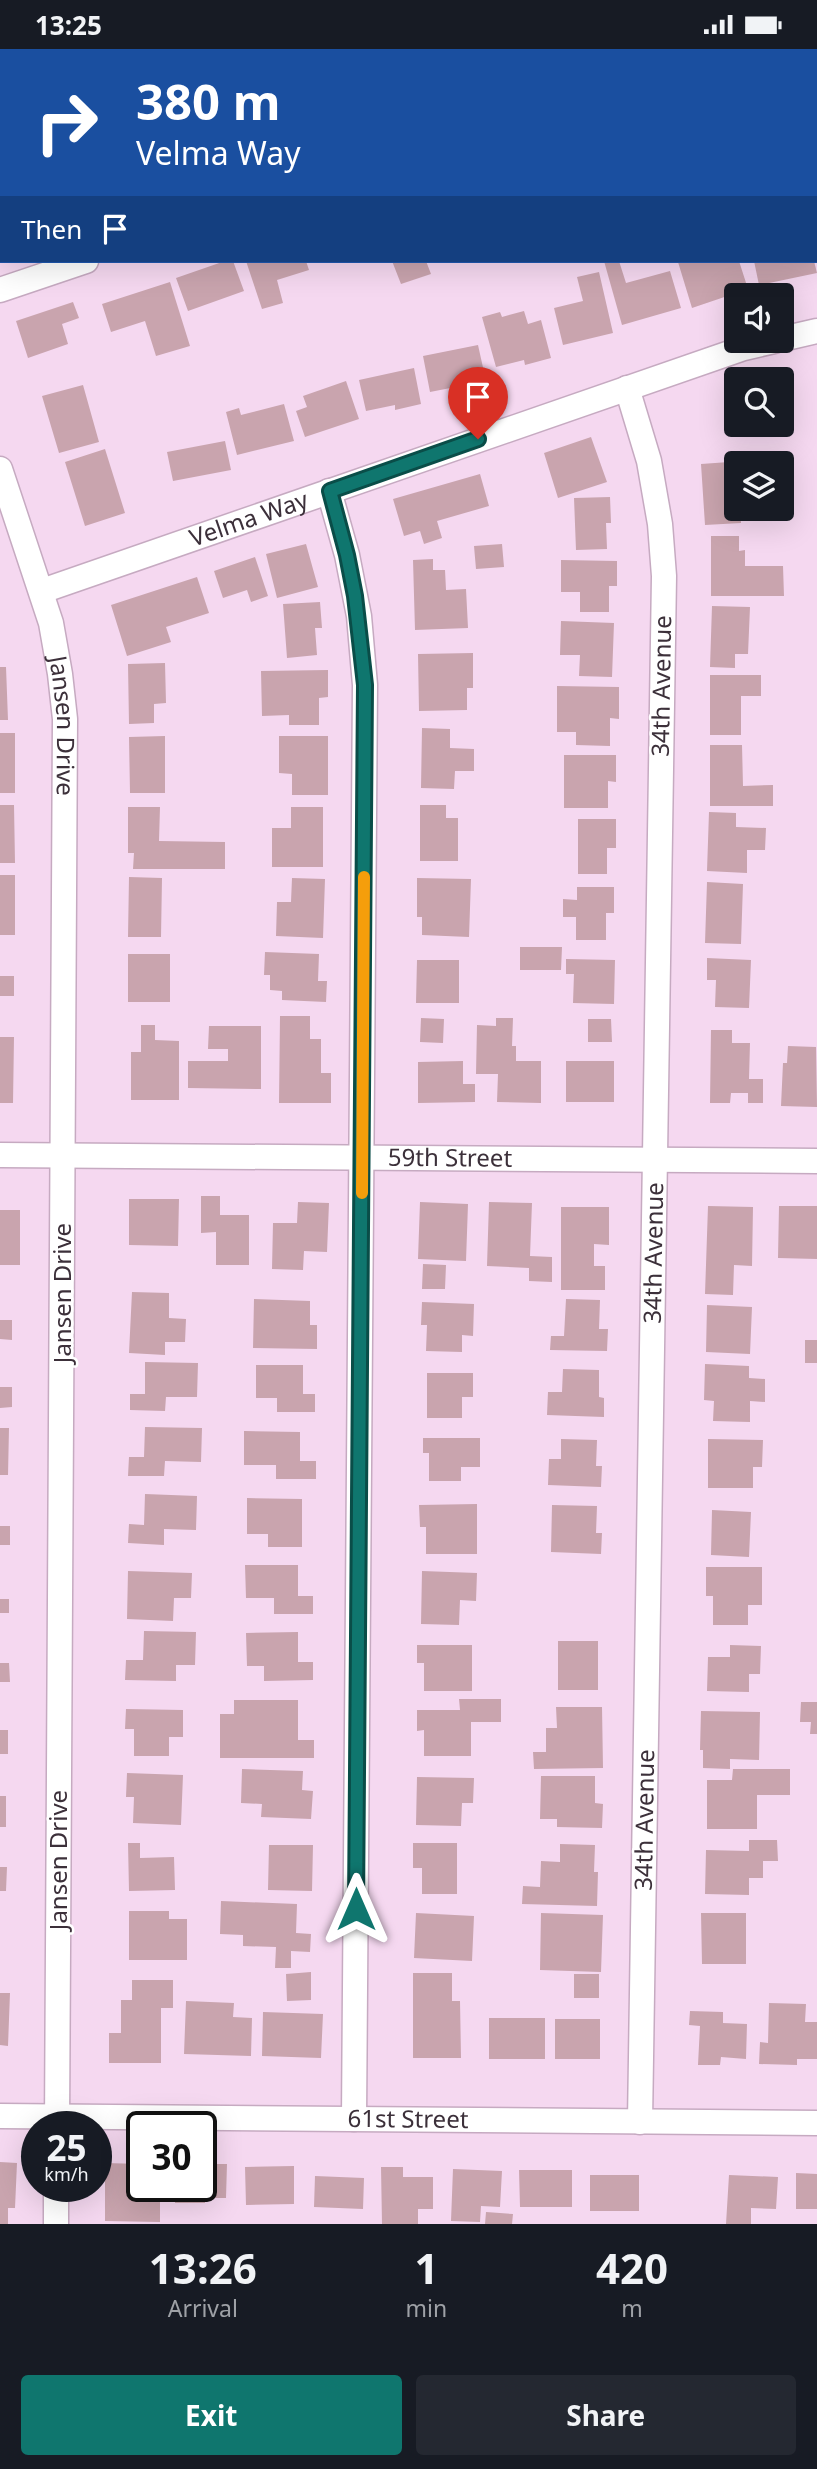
<!DOCTYPE html>
<html lang="en">
<head>
<meta charset="utf-8">
<style>
  :root { --surface:#171b24; --page:#242831; --text:#f1f3f6; --muted:#9ea1a6; --accent:#0f766e }
  body { margin:0; font-family:"Noto Sans",sans-serif; background:var(--page); color:var(--text); height:100vh; display:flex; flex-direction:column; font-size:26px; white-space:nowrap }
  * { box-sizing:border-box; margin:0 }
  p { font-size:23px; color:var(--muted) }
  .icon { flex:none; width:38px; height:38px; fill:none; stroke:currentColor; stroke-width:2; stroke-linecap:round; stroke-linejoin:round }
  .map { position:relative; height:2175px; overflow:hidden }
  .sheet { display:flex; flex-direction:column; background:var(--surface); flex:1 }
  .sheet>* { flex:none }
  .banner { position:absolute; left:0px; top:0px; width:817px; height:214px; box-shadow:0 7px 28px #0002; background:#1a4fa0; color:#fff; overflow:hidden }
  .controls { position:absolute; left:724px; top:234px; display:grid; gap:14px }
  .controls a { display:grid; place-items:center; width:70px; height:70px; border-radius:7px; background:var(--surface); box-shadow:0 7px 28px #0002; font-size:35px }
  .speed { position:absolute; left:21px; top:2062px; display:flex; gap:14px; font-size:35px; font-weight:700; text-align:center }
  .speed>* { display:grid; place-content:center; width:91px; height:91px; border-radius:50%; background:var(--surface); box-shadow:0 7px 28px #0002; line-height:1 }
  .speed small { font-size:18px; font-weight:400 }
  .speed .limit { border:4px solid #111; border-radius:10px; background:#fff; color:#111 }
  .pin { position:absolute; display:grid; place-items:center; width:60px; height:60px; color:#fff; margin:-72px -30px; border-radius:50% 50% 50% 0; rotate:-45deg; box-shadow:0 0 7px #0007 }
  .pin .icon { rotate:45deg }
  .me { position:absolute; width:77px; margin:-38px; rotate:0deg; stroke-linejoin:round; filter:drop-shadow(0 0 5px #0008) }
  .turn { display:flex; align-items:center; gap:24px; height:147px; padding:0 21px; font-size:32px }
  .turn .icon { width:91px; height:91px; stroke-width:2.5 }
  .turn b { display:block; font-size:49px; line-height:60px }
  .then { display:flex; align-items:center; height:66px; padding:0 21px; background:#0003; gap:14px; font-size:26px }
  .eta { display:flex; justify-content:space-evenly; align-items:center; height:119px; text-align:center }
  .eta b { font-size:42px; font-weight:700; line-height:49px }
  .cta { display:flex; gap:14px; margin-top:auto; padding:14px 21px }
  .cta a { flex:1; height:80px; border-radius:7px; background:var(--accent); color:#fff; font-size:28px; font-weight:700; line-height:80px; text-align:center }
  .cta a+a { background:var(--page); color:var(--text) }
  .status { display:flex; justify-content:space-between; align-items:center; height:49px; padding:0 35px; background:var(--surface); direction:ltr }
  .status svg { height:19px; fill:currentColor }
  .map>svg:first-child { display:block }
</style>
</head>
<body>
<div class="status"><b>13:25</b><svg viewBox="0 0 49 12"><path d="M0 12V9h3v3zM5 12V6h3v6zM10 12V3h3v9zM15 12V0h3v12zM26 1h20v11H26zM47 4h2v5h-2z"/></svg></div>
<div class="map">
<svg width="817" height="2175" viewBox="0 0 817 2175">
  <rect width="100%" height="100%" fill="#f5d8f0"/>
  <path fill="#c9a4ae" d="M225,212H233L244,242L188,262L176,229Z
    M246,212H306L309,221L277,231L283,254L262,260Z
    M392,212H426L431,225L401,235Z
    M604,212H619L626,234L670,222L681,259L622,276Z
    M683,212H739L748,240L692,259L678,213Z
    M754,212H814L817,224L759,236Z
    M599,223L613,284L563,296L554,259L583,252L577,228Z
    M170,233L190,297L156,307L145,272L111,283L102,255Z
    M73,253L79,269L62,275L68,295L28,309L16,272Z
    M524,262L528,275L541,271L551,309L525,316L524,311L496,318L482,268L500,263L502,268Z
    M478,296L486,332L430,343L423,307Z
    M414,319L421,355L395,361V356L366,362L359,331Z
    M346,332L359,370L305,388L296,362L307,358L303,347Z
    M83,336L99,393L59,404L42,347Z
    M284,355L294,392L237,406L226,363L239,359L241,366Z
    M591,388L607,433L558,449L544,404Z
    M225,392L231,421L173,432L167,403Z
    M105,400L125,464L85,477L65,413Z
    M743,412V415H737V460H740L741,474L705,476L701,415Z
    M480,425L489,457L437,472L442,489L424,495L420,482L404,487L393,450Z
    M610,448L611,474H606L607,500L576,501L574,449Z
    M711,487H739V502L745,501V517H783L784,547H711Z
    M306,495L318,538L277,549L266,505Z
    M502,495L504,518L476,520L474,497Z
    M255,508L268,547L251,553L247,541L223,549L214,522Z
    M433,510V521H445L446,541L466,540L468,579L415,581L413,511Z
    M561,511L617,512V537H609V563H580V543H561Z
    M197,528L209,564L166,578L171,593L127,607L111,556Z
    M320,553L322,579H315L317,606L287,609L283,555Z
    M712,557L750,558L748,605H735V619L710,618Z
    M561,572L614,574L612,628L579,627L580,606H560Z
    M473,604V639H467V661L419,662L418,605Z
    M165,614L166,654L154,655V674L129,675L128,615Z
    M0,618H6L8,671H0Z
    M328,621V648L319,649V676H289V666L262,667L261,622Z
    M710,626H761V647H741V686H710Z
    M557,637L619,638V670L610,669V697L576,696V683H557Z
    M422,679L450,680V699L474,700V722H455L454,740L421,739Z
    M0,684H15V744H0Z
    M165,687V744H130L129,688Z
    M279,687H328V746H292V725L279,724Z
    M710,696H742L743,737L773,736V757H710Z
    M564,706H616V733L608,732V759H564Z
    M0,756H14L15,814H0Z
    M420,756H446V769H458V812H420Z
    M128,758H160L159,792L225,793V820H133L134,804H128Z
    M291,758H323V818H272V779H291Z
    M709,763L736,764V778L766,779L765,801H747V824L707,822Z
    M578,770H616V799H607V825H578Z
    M0,826H15V886H0Z
    M129,828L162,829L161,888H128Z
    M292,829L325,830L323,889L276,887L277,853H291Z
    M417,829L471,830L469,888L422,886V868H417Z
    M707,833L743,835L741,895L705,894Z
    M577,838H614V864H606V891H576V868H563V850L577,851Z
    M520,898H562L561,921H520Z
    M265,903L319,905L318,932H327L326,953L282,951V942L270,941V926H264Z
    M128,905H170V953H128Z
    M707,909L751,911L749,959L715,958L716,931H707Z
    M566,910L615,911L614,955L573,954L574,925H566Z
    M417,911H459V954H416Z
    M0,927H14V947H0Z
    M280,967H310V990H321V1024H331V1054H279Z
    M421,969L444,970L443,994L420,993Z
    M496,969H513L512,997H516V1012H541V1054L497,1053L498,1025H476L477,976L496,977Z
    M588,970H611L612,993H588Z
    M141,976H155V991L179,992V1051H131V1003H141Z
    M209,977H261V1040L188,1039V1012H228V1000H208Z
    M711,981H732V994H750L749,1030H763V1054H748V1044H731L730,1054H710Z
    M0,988H14L13,1054H0Z
    M788,997L816,998L817,1058L781,1057L783,1014H787Z
    M463,1012V1035H475V1053L418,1054V1013Z
    M566,1012H614V1053H566Z
    M201,1147H220V1166H249V1216H216V1183L201,1184Z
    M129,1150H179L178,1197L129,1196Z
    M298,1153L329,1154L327,1203L304,1202L303,1221L272,1220L273,1174H297Z
    M420,1153L468,1155L466,1212L418,1210Z
    M489,1153L532,1154L530,1207L552,1208V1233L529,1232V1219L487,1217Z
    M708,1157L753,1158L752,1217L734,1216L733,1246L705,1245Z
    M779,1157H817V1210L778,1209Z
    M561,1158H609V1196L594,1195V1217H605V1241H561Z
    M0,1161H20V1216H0Z
    M423,1215L446,1216L445,1240H422Z
    M132,1243L169,1244V1269L186,1270L185,1293H165V1306L129,1304Z
    M254,1250L310,1252V1276H317V1300L253,1299Z
    M566,1250L600,1251L599,1280H608L607,1302L550,1301L551,1287H564Z
    M422,1253L474,1255L473,1287L462,1286V1303L426,1302L427,1276H421Z
    M707,1256L752,1258L750,1305L706,1303Z
    M0,1271H12V1291L0,1290Z
    M805,1291H817V1314H805Z
    M145,1313L198,1314L197,1348H166L165,1362L130,1361V1345H145Z
    M705,1315L749,1317V1329L765,1330V1353L750,1352V1373L713,1372L714,1352L704,1351Z
    M256,1316H303V1345H315V1363H277V1349H256Z
    M563,1320L599,1321V1348L604,1349V1368L547,1366L548,1343H562Z
    M427,1324H473V1348H462V1369H427Z
    M0,1338H12V1358L0,1359Z
    M145,1378L202,1379L201,1413L165,1412L164,1427H128L129,1408H144Z
    M0,1379H9L8,1426H0Z
    M244,1382L300,1383V1412H316V1430H276V1416H244Z
    M423,1389H480V1418H461V1432H429V1404H423Z
    M561,1390L597,1391L596,1417H602L601,1438L548,1436L549,1410H561Z
    M708,1390L763,1391L762,1418H753V1439H708Z
    M145,1445L197,1447L196,1481L164,1480V1496L128,1494L129,1475L144,1476Z
    M247,1449L302,1450V1498H268V1485H247Z
    M477,1455V1505H426V1478H420L419,1456Z
    M552,1456L597,1457L596,1484H602L601,1505L551,1503Z
    M712,1461L751,1463L749,1508L711,1506Z
    M0,1477H10V1496H0Z
    M245,1516H298V1547H313V1565H274V1549H246Z
    M706,1518H762V1556H748V1576H713V1547H706Z
    M128,1522L192,1524L191,1549H174L173,1572L127,1570Z
    M422,1522L477,1524L476,1552L460,1551L459,1576L421,1575Z
    M0,1550H9V1564H0Z
    M144,1582L196,1583L195,1616H176V1632L125,1631L126,1611H143Z
    M298,1583V1613H313V1631L264,1632V1617H247L246,1584Z
    M558,1592H598V1641H558Z
    M417,1596H472V1642H424V1614H417Z
    M730,1596L761,1597L760,1625H749V1643L707,1642L708,1608H730Z
    M0,1614H9L10,1633H0Z
    M459,1650H501V1673H471V1707H424V1681L417,1682V1661H460Z
    M234,1651H298V1691H314V1709H220V1665H234Z
    M801,1653H817V1685H810L811,1673H800Z
    M556,1658H602L603,1719L534,1720L533,1703H546V1679H557Z
    M126,1660L183,1661V1688H169V1707H134V1680H125Z
    M701,1662L760,1663L759,1711L730,1710V1720L703,1719V1701H700Z
    M0,1681H8V1705H0Z
    M242,1720L303,1722L302,1741L313,1742L311,1770L261,1768L262,1755L241,1754Z
    M733,1720H790V1746H757V1780H707V1731H732Z
    M127,1724L183,1726L181,1776L133,1774L134,1748H126Z
    M541,1727H595V1754L603,1755L602,1779L557,1778V1770H540Z
    M417,1728L474,1729L473,1754H462L461,1777L416,1776Z
    M0,1747H6V1778H0Z
    M749,1791H777L778,1812H763V1829H749V1846L705,1845L706,1801L749,1802Z
    M128,1794H140V1809L174,1808L175,1841L129,1842Z
    M413,1794H457V1845H422V1819H413Z
    M560,1795L595,1796L594,1823H598L597,1857L522,1855L523,1837L540,1838L541,1812L560,1813Z
    M269,1796H313L312,1842L268,1841Z
    M0,1818H7L6,1842H0Z
    M221,1852L297,1855L296,1884L311,1885L310,1903L291,1902V1919H275L276,1898L243,1897V1886L220,1885Z
    M129,1862H169V1870H187V1911H129Z
    M416,1864L474,1867L472,1912L414,1909Z
    M541,1864L603,1866L601,1923L540,1921Z
    M701,1864H746V1915H702Z
    M311,1923V1951L287,1952L286,1925Z
    M413,1924H452V1952H460L461,2009H413Z
    M574,1925H599V1949H574Z
    M132,1931H173V1959H161V2014H109V1984H121V1951H132Z
    M0,1944H10L8,1997L0,1996Z
    M186,1952L234,1954L233,1968L252,1969L251,2007L184,2005Z
    M769,1954L806,1955L805,1973H817V2010H797V2016L759,2015L760,1993L768,1994Z
    M690,1962L723,1963V1974L747,1975L746,2010L721,2008L720,2016H698L700,1977L689,1976Z
    M263,1963L323,1965L321,2009L262,2007Z
    M489,1969H545V2010H489Z
    M555,1970H600V2010H555Z
    M0,2113L17,2114L15,2159H8V2175H0Z
    M105,2114L142,2115V2137H160V2173L105,2172Z
    M201,2115H227L226,2149H205V2154H175V2137H201Z
    M294,2117V2155L246,2156L245,2118Z
    M381,2118H403V2128H433V2160H418V2175H382Z
    M453,2120L502,2122L500,2158L481,2157L480,2173L451,2172Z
    M519,2121H572V2158H520Z
    M796,2124L817,2125V2160H796Z
    M590,2126H639V2162H590Z
    M729,2126L778,2128L776,2160L751,2159V2175H726Z
    M315,2127L364,2129L363,2160L314,2158Z
    M486,2163L513,2165L512,2175H485Z"/>
  <g fill="none" stroke-linecap="round" stroke-linejoin="round">
    <defs>
      <g id="minor">
        <path d="M704,2L709,0"/>
        <path d="M0,241L86,212"/>
        <path d="M782,290L817,282"/>
        <path d="M627,339L649,412L660,475L664,527L640,2073"/>
        <path id="s1" d="M0,420L51,574L60,625L65,670L57,2077"/>
        <path d="M329,442L347,506L359,567L365,636L354,2070"/>
        <path id="s2" d="M42,542L744,299L774,292"/>
        <path id="s3" d="M0,1106L817,1112"/>
        <path id="s4" d="M0,2067L817,2074"/>
        <path d="M56,2175V2137"/>
      </g>
    </defs>
    <use href="#minor" stroke="#c6aac1" stroke-width="27"/>
    <use href="#minor" stroke="#fff" stroke-width="24"/>
  </g>
  <g fill="none" stroke-linecap="round" stroke-linejoin="round">
    <defs>
      <path id="route" d="M356,1860L365,636L355,547L347,506L330,442L478,390"/>
    </defs>
    <use href="#route" stroke="#0a4d48" stroke-width="18"/>
    <use href="#route" stroke="#0f766e" stroke-width="12"/>
    <path stroke="#f59e0b" stroke-width="12" d="M362,1144L364,828"/>
  </g>
  <g text-anchor="middle" stroke-width="5" stroke-linejoin="round" paint-order="stroke">
    <g font-size="24" fill="#3c303a" stroke="#fff">
      <text dy="8" stroke="none"><textPath href="#s2" startOffset="219">Velma Way</textPath></text>
      <text transform="translate(662 637) rotate(-89)" y="8">34th Avenue</text>
      <text dy="8" stroke="none"><textPath href="#s1" startOffset="266">Jansen Drive</textPath></text>
      <text dy="8" stroke="none"><textPath href="#s3" startOffset="450">59th Street</textPath></text>
      <text transform="translate(654 1204) rotate(-89)" y="8">34th Avenue</text>
      <text transform="translate(63 1244) rotate(-90)" y="8">Jansen Drive</text>
      <text transform="translate(645 1771) rotate(-89)" y="8">34th Avenue</text>
      <text transform="translate(59 1811) rotate(-90)" y="8">Jansen Drive</text>
      <text dy="8" stroke="none"><textPath href="#s4" startOffset="408">61st Street</textPath></text>
    </g>
  </g>
</svg>
<div class="controls">
<a><svg class="icon" aria-label="sound" viewBox="0 0 24 24"><path d="M4 9h4l5-4v14l-5-4H4zM17 9q2 3 0 6"/></svg></a>
<a><svg class="icon" aria-label="search" viewBox="0 0 24 24"><circle cx="10" cy="10" r="6"/><path d="M15 15l6 6"/></svg></a>
<a><svg class="icon" aria-label="layers" viewBox="0 0 24 24"><path d="M12 4l9 5-9 5-9-5zM3 14l9 5 9-5"/></svg></a>
</div>
<div class="speed"><div>25<small>km/h</small></div><div class="limit">30</div></div>
<div class="pin" style="left:478px;top:390px;background:#d93025"><svg class="icon" aria-label="arrive" viewBox="0 0 24 24"><path d="M6 21V4h12l-3 4 3 4H6"/></svg></div>
<svg class="me" style="left:356px;top:1860px" viewBox="-20 -20 40 40"><path d="M0-17L14 15 0 8-14 15z" fill="#0f766e" stroke="#fff" stroke-width="4"/></svg>
<div class="banner">
<div class="turn"><svg class="icon" aria-label="right" viewBox="0 0 24 24"><path d="M7 20v-9h11M14 6l5 5-5 5"/></svg><div><b>380 m</b>Velma Way</div></div>
<div class="then">Then<svg class="icon" aria-label="arrive" viewBox="0 0 24 24"><path d="M6 21V4h12l-3 4 3 4H6"/></svg></div>
</div>
</div>
<section class="sheet">
<div class="eta">
<div><b>13:26</b><p>Arrival</p></div>
<div><b>1</b><p>min</p></div>
<div><b>420</b><p>m</p></div>
</div>
<div class="cta"><a>Exit</a><a>Share</a></div>
</section>
</body>
</html>
